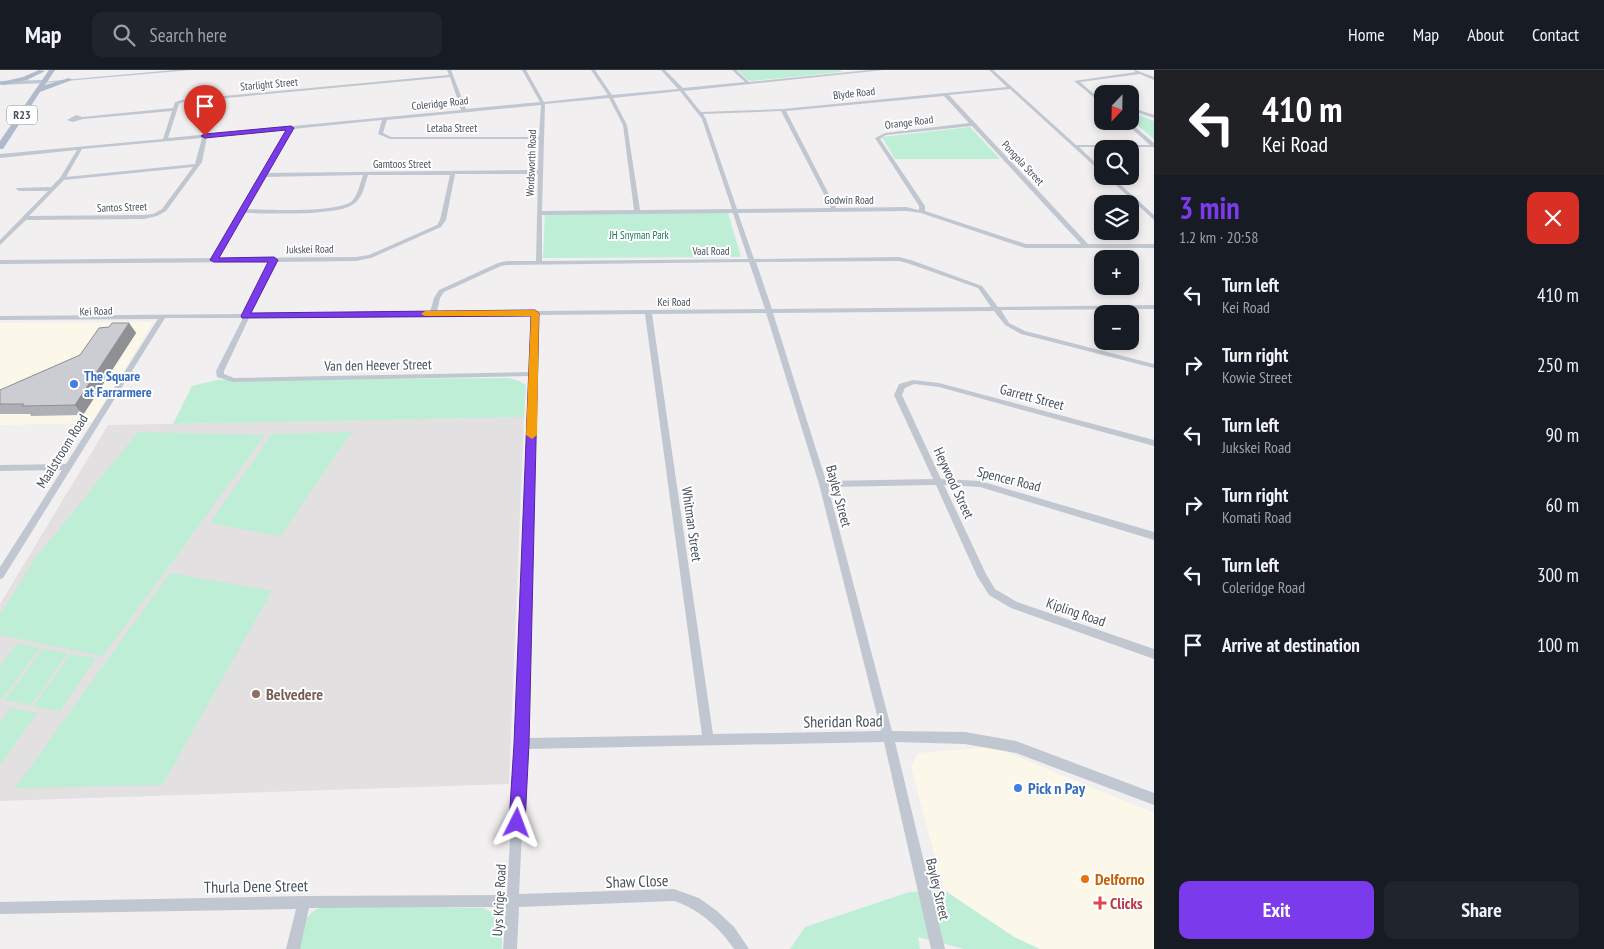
<!DOCTYPE html>
<html lang="en">
<head>
<meta charset="utf-8">
<style>
  :root { --surface:#171b24; --page:#20242c; --text:#f1f3f6; --muted:#9ea1a6; --line:#363941; --accent:#7c3aed }
  body { margin:0; font-family:"PT Sans Narrow",sans-serif; background:var(--page); color:var(--text); height:100vh; display:flex; flex-direction:column; font-size:19px; white-space:nowrap }
  * { box-sizing:border-box; margin:0 }
  p { font-size:16px; color:var(--muted) }
  .icon { flex:none; width:28px; height:28px; fill:none; stroke:currentColor; stroke-width:2; stroke-linecap:round; stroke-linejoin:round }
  .map { position:relative; flex:1; overflow:hidden }
  .sheet { display:flex; flex-direction:column; background:var(--surface); width:450px }
  .sheet>* { flex:none }
  .hud { background:#202124; color:#fff; overflow:hidden }
  .needle { width:32px; rotate:202deg }
  .buttons { position:absolute; left:1094px; top:15px; display:grid; gap:10px }
  .buttons a { display:grid; place-items:center; width:45px; height:45px; border-radius:10px; background:var(--surface); box-shadow:0 2px 8px #0003; font-size:25px }
  .pin { position:absolute; display:grid; place-items:center; width:42px; height:42px; color:#fff; margin:-51px -21px; border-radius:50% 50% 50% 0; rotate:-45deg; box-shadow:0 0 5px #0007 }
  .pin .icon { rotate:45deg }
  .me { position:absolute; width:55px; margin:-28px; rotate:3deg; stroke-linejoin:round; filter:drop-shadow(0 0 4px #0008) }
  .turn { display:flex; align-items:center; gap:18px; height:105px; padding:0 25px; font-size:22px }
  .turn .icon { width:65px; height:65px; stroke-width:2.5 }
  .turn b { display:block; font-size:35px; line-height:42px }
  .round { display:grid; place-items:center; flex:none; width:52px; height:52px; border-radius:10px; background:var(--page) }
  .overview { display:flex; align-items:center; justify-content:space-between; height:85px; padding:0 25px }
  h1 { font-size:30px; font-weight:700; line-height:38px; color:var(--accent) }
  .cta { display:flex; gap:10px; margin-top:auto; padding:10px 25px }
  .cta a { flex:1; height:58px; border-radius:10px; background:var(--accent); color:#fff; font-size:20px; font-weight:700; line-height:58px; text-align:center }
  .cta a+a { background:var(--page); color:var(--text) }
  ul { padding:0; list-style:none }
  li { display:flex; align-items:center; gap:15px; height:70px; padding:0 25px }
  li div { flex:1 }
  li b { display:block; font-size:19px }
  li em { font-style:normal }
  header { display:flex; align-items:center; gap:30px; box-sizing:border-box; height:70px; padding:0 25px; background:var(--surface); border-bottom:1px solid var(--line) }
  header strong { font-size:24px }
  nav { display:flex; gap:28px; margin-inline-start:auto; font-size:18px }
  .search { width:350px; height:45px; background:var(--page); display:flex; align-items:center; gap:12px; box-sizing:border-box; padding:0 18px; border-radius:10px; color:var(--muted); font-size:19px }
  main { display:flex; flex:1; min-height:0 }
  .map>svg:first-child { display:block }
</style>
</head>
<body>
<header>
<strong>Map</strong>
<div class="search"><svg class="icon" aria-label="search" viewBox="0 0 24 24"><circle cx="10" cy="10" r="6"/><path d="M15 15l6 6"/></svg>Search here</div>
<nav><a>Home</a><a>Map</a><a>About</a><a>Contact</a></nav>
</header>
<main>
<div class="map">
<svg width="1154" height="879" viewBox="0 0 1154 879">
  <rect width="100%" height="100%" fill="#f1efef"/>
  <path fill="#fcf8e9" d="M153,252L92,353L0,355V253Z
    M994,677L1154,743V879H1040L1014,867L944,820L911,697L918,683Z"/>
  <path fill="#e2e0e1" d="M524,347L509,714L0,731V534L108,355Z"/>
  <path fill="#beeed6" d="M737,0H839L842,2L751,11L748,10Z
    M1130,41L1154,51V69L1130,49Z
    M970,57L1000,89H895L882,67Z
    M545,143H728L741,187L543,188Z
    M509,308L519,311L526,315L524,347L173,354L192,316L217,310Z
    M138,362L265,365L103,586L0,565V545L34,490Z
    M352,362L280,466L210,453L272,364Z
    M170,503L272,521L162,715L15,718Z
    M17,574L40,578L2,629H0V596Z
    M43,579L68,583L31,635L5,630Z
    M71,584L96,588L60,641L33,636Z
    M11,638L37,643L0,696V653Z
    M944,820L1014,867L1040,879H964L918,867L920,879H790L805,857L909,822Z
    M323,837L483,838L495,844L502,868V879H297C301,862 303,842 323,837Z"/>
  <g fill="none" stroke-linecap="round" stroke-linejoin="round">
    <path fill="#c0c7d0" fill-rule="evenodd" d="M174,0H191L43,13L41,12Z
      M447,0H451L466,39L540,32L522,0H526L544,32L608,25L591,0H595L612,25L678,19L661,0H665L683,18L745,12L732,0H736L749,12L869,0H884L684,21L701,42L783,39L1007,17L989,0H993L1076,75H1150L1123,51H1128L1154,73V77H1079L1102,99V103L1010,19L949,25L1088,174H1154V178H1025L921,143L906,141L738,143L754,189L899,187L911,190L982,216L998,237L1154,235V239L1001,240L1009,253L1025,261L1154,294V298L1021,264L1005,255L994,241L773,243L826,411L933,409L894,325L899,314L913,310L939,313L1154,370V376L939,317L914,314L905,318L902,325L941,409L980,411L1154,462V470L980,417L944,415L986,504L995,519L1017,532L1154,579V589L1011,538L989,525L977,506L936,415L828,417L892,661L965,662L1016,671L1154,723V735L1016,683L965,674L895,672L945,879H931L884,672L526,679L519,824L674,819L699,828L717,841L734,857L749,879H734C719,857 699,839 674,831L519,837L517,879H503L506,837L309,838L300,879H286L296,839L0,844V832L304,826L507,825L515,674L529,306L233,312L217,307L216,301L243,248H165L3,508L0,509V497L62,400L0,401V395L66,394L158,249L0,250V246L245,244L270,192L0,194V190L212,188L288,59L207,67L202,92L166,141L157,146L144,149L26,150L0,175V170L48,121H19L16,119L17,118L51,117L60,108L77,80L0,88V84L163,69L172,41L83,49L73,52L67,50L76,45L82,47L173,38L175,32L182,30L449,5ZM450,7L461,40L168,68L179,34L183,32ZM680,21L702,49L732,139L640,140L627,55L613,28ZM944,26L969,53L885,63L875,68L919,136V140L906,137L836,138L786,41ZM609,28L623,55L634,140L542,141L545,34ZM541,35L539,67H391L383,63L387,50ZM781,41L831,138L737,139L706,49L703,44ZM382,50L378,64L390,69H539L538,100L267,103L293,59ZM972,56L1081,174H1026L925,141V136L880,69L886,65ZM202,68L195,94L66,107L82,79ZM193,97L162,139L153,144L144,145L29,146L64,110ZM455,104H538L536,191H507L498,193L439,220L434,228L430,242L251,244L276,192L356,191L371,188L441,157L446,150ZM363,105C360,113 358,125 352,131C339,143 266,140 246,139L265,107ZM368,105H450L440,150L437,155L369,185L356,187L218,188L244,143C267,143 340,147 355,133C363,127 365,114 368,105ZM733,143L748,189L542,191V145ZM899,191L907,193L978,218L991,237L772,239L756,192ZM749,192L765,239L437,242L440,228L444,222L501,196L507,195ZM766,243L819,414L881,661L713,664L652,244ZM645,244L702,665L527,668L538,245ZM532,245L529,302L234,308L224,304V301L249,248Z
      M1135,0L1154,7V10L1140,4L1080,12L1102,31V34L1074,11L1136,2L1134,1Z
      M1130,37L1154,45V48L1130,40Z
      M1106,106H1111L1154,145V150Z"/>
    <path fill="#c0c7d0" fill-rule="evenodd" d="M43,10L45,13L0,15V11Z"/>
    <path fill="#afbbcd" fill-rule="evenodd" d="M39,0L45,1L27,10L3,15L0,13L1,12L23,7Z
      M49,0H55L45,15L69,8L72,10L40,22L3,79H0V71Z"/>
  </g>
  <path fill="#afb0b5" d="M129,253L136,263L83,345L31,346L30,344H0V320L80,285L109,257Z"/>
  <path fill="#8f9094" d="M129,253L136,263L83,345L75,335Z"/>
  <path fill="#cccdd3" stroke="#8f9094" d="M112,253H129L75,335L22,336L24,334H0V320L80,285L99,258L109,257Z"/>
  <path fill="#7c3aed" stroke="#51269a" d="M291,56L294,58L219,188L274,187L278,190L251,243L535,240L539,243L529,674L525,753L522,758L517,760L511,758L509,753L514,674L531,246L242,248L241,246L268,192H214L210,190L286,60L205,68L201,66L205,64Z"/>
  <path fill="#f59e0b" d="M535,240L539,243L537,365L532,369L526,365L531,246H425L421,244L425,241Z"/>
  <g fill="#3f7fe0" stroke="#fff" stroke-width="2">
    <circle cx="74" cy="314" r="5"/>
    <circle cx="1018" cy="718" r="5"/>
  </g>
  <circle fill="#8d6e63" stroke="#fff" stroke-width="2" cx="256" cy="624" r="5"/>
  <circle fill="#e8710a" stroke="#fff" stroke-width="2" cx="1085" cy="809" r="5"/>
  <path fill="#e0444e" stroke="#fff" stroke-width="2" d="M1097.5 825.5h5v5h5v5h-5v5h-5v-5h-5v-5h5z"/>
  <g text-anchor="middle" stroke-width="4" stroke-linejoin="round" paint-order="stroke">
    <g font-size="11" fill="#47505c" stroke="#fff">
      <text transform="translate(269 14) rotate(-5)" y="4">Starlight Street</text>
      <text transform="translate(854 23) rotate(-6)" y="4">Blyde Road</text>
      <text transform="translate(440 33) rotate(-6)" y="4">Coleridge Road</text>
      <text transform="translate(909 52) rotate(-7)" y="4">Orange Road</text>
      <text x="452" y="62">Letaba Street</text>
      <text transform="translate(531 93) rotate(-88)" y="4">Wordsworth Road</text>
      <text transform="translate(1023 93) rotate(47)" y="4">Pongola Street</text>
      <text x="402" y="98">Gamtoos Street</text>
      <text x="849" y="134">Godwin Road</text>
      <text transform="translate(122 137) rotate(-2)" y="4">Santos Street</text>
      <text transform="translate(310 179) rotate(-1)" y="4">Jukskei Road</text>
      <text x="711" y="185">Vaal Road</text>
      <text x="674" y="236">Kei Road</text>
      <text transform="translate(96 241) rotate(-2)" y="4">Kei Road</text>
    </g>
    <g font-size="11" fill="#197c57" stroke="#fff">
      <text x="639" y="169">JH Snyman Park</text>
    </g>
    <rect fill="#fff" stroke="#7e848d" stroke-width="1" x="7" y="35.5" width="30" height="19" rx="4"/>
    <g font-size="12" font-weight="bold" fill="#47505c">
      <text x="22" y="49">R23</text>
    </g>
    <g font-size="14" fill="#47505c" stroke="#fff">
      <text transform="translate(378 295) rotate(-1)" y="5">Van den Heever Street</text>
      <text transform="translate(1032 327) rotate(15)" y="5">Garrett Street</text>
      <text transform="translate(62 381) rotate(-58)" y="5">Maalstroom Road</text>
      <text transform="translate(1009 409) rotate(14)" y="5">Spencer Road</text>
      <text transform="translate(954 413) rotate(65)" y="5">Heywood Street</text>
      <text transform="translate(839 426) rotate(75)" y="5">Bayley Street</text>
      <text transform="translate(692 454) rotate(82)" y="5">Whitman Street</text>
      <text transform="translate(1076 542) rotate(19)" y="5">Kipling Road</text>
      <text transform="translate(938 819) rotate(77)" y="5">Bayley Street</text>
      <text transform="translate(499 830) rotate(-87)" y="5">Uys Krige Road</text>
    </g>
    <g font-size="14" font-weight="bold" fill="#366cbe" stroke="#fff" text-anchor="start">
      <text x="84" y="311">The Square<tspan x="84" dy="16">at Farrarmere</tspan></text>
    </g>
    <g font-size="16" font-weight="bold" fill="#785e54" stroke="#fff" text-anchor="start">
      <text x="266" y="630">Belvedere</text>
    </g>
    <g font-size="16" fill="#47505c" stroke="#fff">
      <text transform="translate(843 651) rotate(-1)" y="6">Sheridan Road</text>
      <text transform="translate(637 811) rotate(-2)" y="6">Shaw Close</text>
      <text transform="translate(256 816) rotate(-1)" y="6">Thurla Dene Street</text>
    </g>
    <g font-size="16" font-weight="bold" fill="#366cbe" stroke="#fff" text-anchor="start">
      <text x="1028" y="724">Pick n Pay</text>
    </g>
    <g font-size="16" font-weight="bold" fill="#c56008" stroke="#fff" text-anchor="start">
      <text x="1095" y="815">Delforno</text>
    </g>
    <g font-size="16" font-weight="bold" fill="#be3a42" stroke="#fff" text-anchor="start">
      <text x="1110" y="839">Clicks</text>
    </g>
  </g>
</svg>
<div class="buttons">
<a><svg class="needle" viewBox="-14 -14 28 28"><path d="M0-13l5 13h-10z" fill="#e53935"/><path d="M0 13l5-13h-10z" fill="#9ea1a6"/></svg></a>
<a><svg class="icon" aria-label="search" viewBox="0 0 24 24"><circle cx="10" cy="10" r="6"/><path d="M15 15l6 6"/></svg></a>
<a><svg class="icon" aria-label="layers" viewBox="0 0 24 24"><path d="M12 4l9 5-9 5-9-5zM3 14l9 5 9-5"/></svg></a>
<a>+</a>
<a>−</a>
</div>
<div class="pin" style="left:205px;top:66px;background:#d93025"><svg class="icon" aria-label="arrive" viewBox="0 0 24 24"><path d="M6 21V4h12l-3 4 3 4H6"/></svg></div>
<svg class="me" style="left:517px;top:753px" viewBox="-20 -20 40 40"><path d="M0-17L14 15 0 8-14 15z" fill="#7c3aed" stroke="#fff" stroke-width="4"/></svg>
</div>
<section class="sheet">
<div class="hud">
<div class="turn"><svg class="icon" aria-label="left" viewBox="0 0 24 24"><path d="M17 20v-9H6M10 6l-5 5 5 5"/></svg><div><b>410 m</b>Kei Road</div></div>
</div>
<div class="overview"><div><h1>3 min</h1><p>1.2 km · 20:58</p></div><a class="round" style="background:#d93025;color:#fff"><svg class="icon" aria-label="close" viewBox="0 0 24 24"><path d="M6 6l12 12M18 6L6 18"/></svg></a></div>
<ul>
<li><svg class="icon" aria-label="left" viewBox="0 0 24 24"><path d="M17 20v-9H6M10 6l-5 5 5 5"/></svg><div><b>Turn left</b><p>Kei Road</p></div><em>410 m</em></li>
<li><svg class="icon" aria-label="right" viewBox="0 0 24 24"><path d="M7 20v-9h11M14 6l5 5-5 5"/></svg><div><b>Turn right</b><p>Kowie Street</p></div><em>250 m</em></li>
<li><svg class="icon" aria-label="left" viewBox="0 0 24 24"><path d="M17 20v-9H6M10 6l-5 5 5 5"/></svg><div><b>Turn left</b><p>Jukskei Road</p></div><em>90 m</em></li>
<li><svg class="icon" aria-label="right" viewBox="0 0 24 24"><path d="M7 20v-9h11M14 6l5 5-5 5"/></svg><div><b>Turn right</b><p>Komati Road</p></div><em>60 m</em></li>
<li><svg class="icon" aria-label="left" viewBox="0 0 24 24"><path d="M17 20v-9H6M10 6l-5 5 5 5"/></svg><div><b>Turn left</b><p>Coleridge Road</p></div><em>300 m</em></li>
<li><svg class="icon" aria-label="arrive" viewBox="0 0 24 24"><path d="M6 21V4h12l-3 4 3 4H6"/></svg><div><b>Arrive at destination</b></div><em>100 m</em></li>
</ul>
<div class="cta"><a>Exit</a><a>Share</a></div>
</section>
</main>
</body>
</html>
